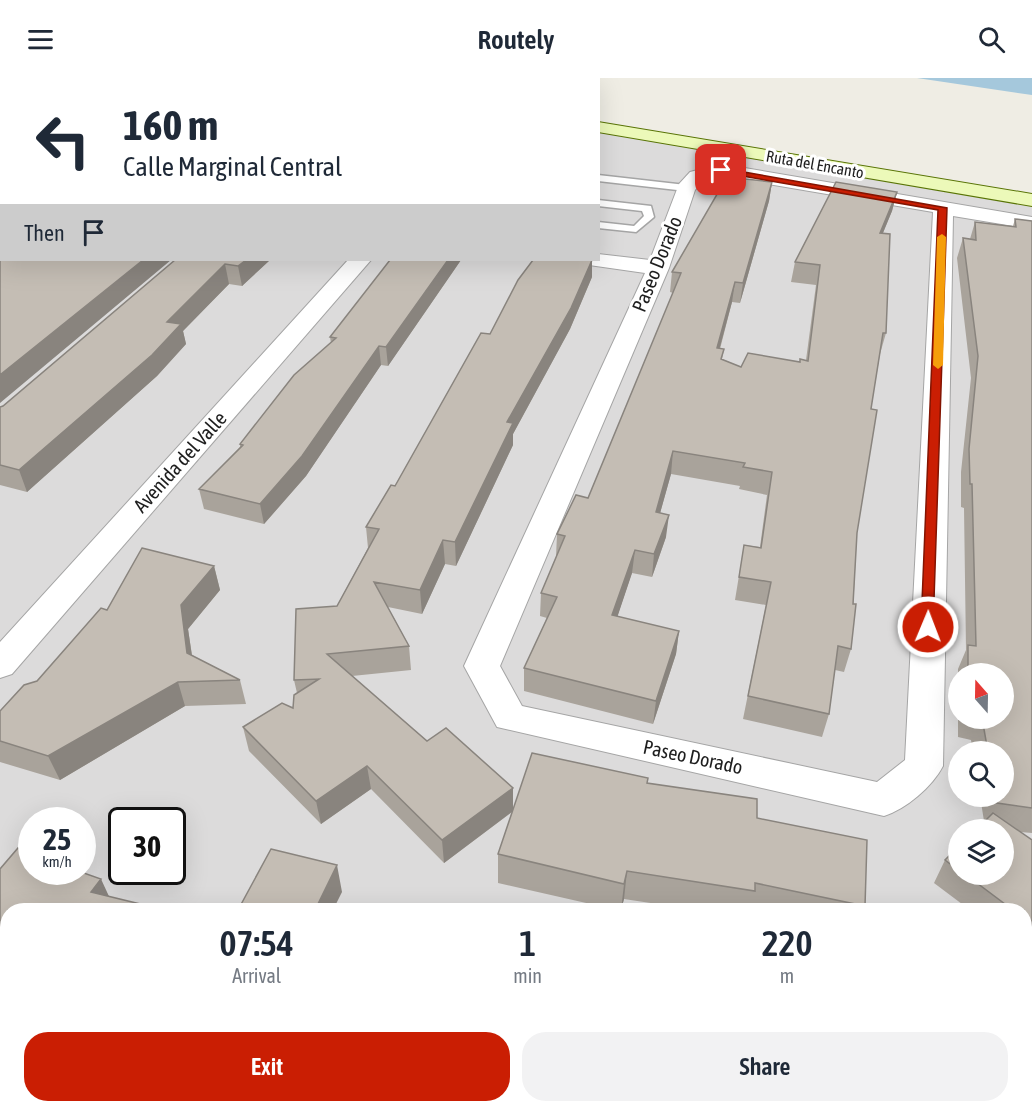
<!DOCTYPE html>
<html lang="en">
<head>
<meta charset="utf-8">
<style>
  :root { --surface:#fff; --page:#f2f2f3; --text:#1f2937; --muted:#747a83; --accent:#ca1e03 }
  body { margin:0; font-family:"Asap Condensed",sans-serif; background:var(--page); color:var(--text); height:100vh; display:flex; flex-direction:column; font-size:22px; white-space:nowrap }
  * { box-sizing:border-box; margin:0 }
  p { font-size:20px; color:var(--muted) }
  .icon { flex:none; width:33px; height:33px; fill:none; stroke:currentColor; stroke-width:2; stroke-linecap:round; stroke-linejoin:round }
  .map { position:relative; flex:1; overflow:hidden }
  .panel { position:absolute; left:0px; top:825px; width:1032px; height:210px; display:flex; flex-direction:column; background:var(--surface); border-radius:24px 24px 0 0; box-shadow:0 6px 24px #0002 }
  .panel>* { flex:none }
  .top-card { position:absolute; left:0px; top:0px; width:600px; height:183px; box-shadow:0 6px 24px #0002; background:#fff; color:var(--text); overflow:hidden }
  .needle { width:39px; rotate:340deg }
  .fabs { position:absolute; left:948px; top:585px; display:grid; gap:12px }
  .fabs a { display:grid; place-items:center; width:66px; height:66px; border-radius:50%; background:var(--surface); box-shadow:0 6px 24px #0002; font-size:30px }
  .speed { position:absolute; left:18px; top:729px; display:flex; gap:12px; font-size:30px; font-weight:700; text-align:center }
  .speed>* { display:grid; place-content:center; width:78px; height:78px; border-radius:50%; background:var(--surface); box-shadow:0 6px 24px #0002; line-height:1 }
  .speed small { font-size:15px; font-weight:400 }
  .speed .limit { border:3px solid #111; border-radius:9px; background:#fff; color:#111 }
  .pin { position:absolute; display:grid; place-items:center; width:51px; height:51px; color:#fff; margin:-26px; border-radius:12px; box-shadow:0 3px 9px #0006 }
  .me { position:absolute; width:66px; margin:-33px; rotate:1deg; stroke-linejoin:round; filter:drop-shadow(0 0 4px #0008) }
  .turn { display:flex; align-items:center; gap:21px; height:126px; padding:0 24px; font-size:27px }
  .turn .icon { width:78px; height:78px; stroke-width:2.5 }
  .turn b { display:block; font-size:42px; line-height:51px }
  .then { display:flex; align-items:center; height:57px; padding:0 24px; background:#0003; gap:12px; font-size:22px }
  .eta { display:flex; justify-content:space-evenly; align-items:center; height:102px; text-align:center }
  .eta b { font-size:36px; font-weight:600; line-height:42px }
  .button { display:flex; gap:12px; margin-top:auto; padding:12px 24px }
  .button a { flex:1; height:69px; border-radius:24px; background:var(--accent); color:#fff; font-size:24px; font-weight:600; line-height:69px; text-align:center }
  .button a+a { background:var(--page); color:var(--text) }
  header { display:flex; justify-content:space-between; align-items:center; height:78px; padding:0 24px; background:var(--surface); font-size:27px; font-weight:600 }
  .map>svg:first-child { display:block }
</style>
</head>
<body>
<header><svg class="icon" aria-label="menu" viewBox="0 0 24 24"><path d="M4 6h16M4 12h16M4 18h16"/></svg>Routely<svg class="icon" aria-label="search" viewBox="0 0 24 24"><circle cx="10" cy="10" r="6"/><path d="M15 15l6 6"/></svg></header>
<div class="map">
<svg width="1032" height="1035" viewBox="0 0 1032 1035">
  <rect width="100%" height="100%" fill="#efede4"/>
  <path fill="#dcdbdb" fill-rule="evenodd" d="M0,0L320,1L2,2V182H598L599,49L1032,122V1035H0ZM958,596H1004V640H958ZM958,674H1004V718H958ZM32,742H82V794H32ZM122,742H172V794H122ZM958,752H1004V796H958ZM8,832H1024V1028H8Z"/>
  <path fill="#a5c8dc" d="M917,0H1032V17Z"/>
  <g fill="none" stroke-linecap="round" stroke-linejoin="round">
    <defs>
      <path id="lane" d="M598,97L686,107L691,110L686,113L598,103Z
        M598,122L651,128L654,139L636,154L598,150V144L634,148L644,138L642,133L598,128Z"/>
      <path id="street" d="M721,86L1032,139V151L953,138L943,688C932,709 906,731 884,738L497,649L464,588L645,195L589,187L586,182H598V176L650,182L679,106L690,94ZM721,98L933,134L905,682L877,704L522,628L500,588L669,190L695,112L704,102Z
        M348,182H371L12,596L0,600V564Z
        M0,976L8,978V1027L0,1024Z
        M57,1028H127L130,1035H60Z"/>
      <path id="secondary" d="M303,0H327L328,2H304Z
        M418,0H443L444,2H419Z
        M598,44L1032,116V128L598,54Z"/>
    </defs>
    <use href="#lane" stroke="#a5a5a5" stroke-width="3"/>
    <use href="#street" stroke="#a5a5a5" stroke-width="2"/>
    <use href="#secondary" stroke="#597406" stroke-width="2"/>
    <use href="#lane" fill="#fff" fill-rule="evenodd"/>
    <use href="#street" fill="#fff" fill-rule="evenodd"/>
    <use href="#secondary" fill="#ecf9b9" fill-rule="evenodd"/>
  </g>
  <path fill="#a9a39b" fill-rule="evenodd" d="M772,104L769,123L740,225L732,224L720,271H724L722,281L741,289L800,284L806,282L816,207L791,204L795,184L897,114L892,133L883,155L886,255L880,276L871,331L857,455L851,571L844,594L835,592L829,636L822,659L743,641L766,527L735,522L744,467L760,469L767,417L739,411L740,408L671,396L660,435L666,459L652,499L632,495L617,539L679,553L676,576L653,646L524,613V590L547,540L540,538L541,515L556,479L557,456L588,420L673,215L670,214L672,194Z
    M1015,141L1032,143V755L1020,754L1032,762V880L1024,875V832H970L934,805L945,782L958,769V796H1004L984,743L980,718H1004V674H973L971,662L958,659V591L966,572L964,430L961,429V394L971,300L957,180L963,160L970,161L975,144L1013,148ZM958,596H1004V640H958Z
    M175,182H270L242,208L229,206L183,253L186,266L157,298L27,414L0,407V329L3,328Z
    M390,182H461L388,288L381,287L306,398L264,446L204,431L199,411L240,369V366L331,265L330,259Z
    M533,182H592V199L570,251L513,356V367L456,488L445,486L422,536L388,529L409,568L411,592L352,598L427,663L513,730L648,705L757,740L865,828L863,832H697L624,821L621,832H617L498,805V776L512,734L444,785L371,711L321,746L249,673L243,649L293,630L297,615L294,602L337,528L368,470L366,449L395,408L490,256Z
    M214,488L220,512L188,551L192,577L240,602L246,626L185,628L60,702L0,684V633L37,603L107,532Z
    M0,791L8,832V913L0,910Z
    M384,1028H792L821,1035H412Z
    M890,1028H956L979,1035H887Z"/>
  <path fill="#89847e" d="M772,104L769,123L740,225L743,205Z
    M897,114L892,133L875,174L880,155Z
    M143,182H171L0,325V297Z
    M246,182H270L242,208L238,188Z
    M448,182H461L388,288L386,269Z
    M592,182V199L570,251L513,356V367L456,488L455,464L507,344Z
    M225,186L229,206L183,253L186,266L157,298L27,414L19,392Z
    M735,204L732,224L714,291L717,270Z
    M379,268L381,287L306,398L264,446L260,426Z
    M673,373L671,396L654,457L656,434Z
    M669,437L666,459L652,499L654,476Z
    M443,462L445,486L422,536L420,512Z
    M635,472L632,495L610,561L612,537Z
    M214,488L220,512L188,551L195,599L187,575L181,527Z
    M679,553L676,576L653,646L656,623Z
    M178,604L185,628L60,702L48,678Z
    M367,688L371,711L321,746L316,723Z
    M513,710V733L444,785L442,762Z
    M337,787L342,814L333,832H315Z
    M627,793L624,821L621,832L624,806Z
    M101,801L113,827L91,814Z"/>
  <path fill="#c4bdb4" stroke="#89847e" stroke-width="1.5" d="M0,0H217L225,2H2V182H143L0,297Z
    M727,99L772,104L743,205L735,204L717,270L724,271L721,281L741,289L748,275L800,284V281L808,283L820,187L795,184L836,104L897,114L880,155L890,156L886,255H883L871,331L877,332L857,455L853,526H856L851,571L838,568L829,636L748,618L771,504L739,499L744,467L761,470L772,394L743,389L745,385L673,373L656,434L669,437L654,476L635,472L612,537L679,553L656,623L524,590L557,519L541,515L565,458L557,456L576,417L588,420L681,195L672,194Z
    M1015,141L1032,143V730L997,725L996,718H1004V674H988L982,640H1004V596H968V567L976,568L972,406H970L969,371L978,278L963,160L976,162L975,144L1016,149Z
    M175,182H246L238,188L225,186L167,244L181,246L152,277L19,392L0,387V329L3,328Z
    M390,182H448L386,269L379,268L302,378L260,426L199,411L243,367L240,366L294,297L336,260L330,259Z
    M533,182H592L571,230L507,344L513,345L455,464L443,462L420,512L374,504L409,568L327,576L427,663L446,650L513,710L442,762L367,688L316,723L243,649L282,625L293,630L294,617L319,601L294,602L296,531L337,528L379,451L366,449L391,407L395,408L481,255L490,256L518,202Z
    M142,470L214,488L181,527L187,575L240,602L178,604L48,678L0,663V633L24,607L37,603L101,530L107,532Z
    M532,675L648,700L647,705L757,721V740L867,762L865,828L755,805V813L627,793L624,806L498,776Z
    M993,735L1032,762V847L1024,841V832H1013L965,796H1004V752H976Z
    M958,769V792L945,782Z
    M18,770L32,775V794H81L101,801L91,814L165,832H8V895L0,892V791Z
    M271,771L337,787L315,832H238Z
    M462,1028H792L821,1035H459Z
    M899,1028H956L979,1035H898Z"/>
  <path fill="#ca1e03" stroke="#831402" stroke-width="1.5" d="M721,90L947,130L933,552L928,554L921,549L938,132L719,94Z"/>
  <path fill="#f59e0b" d="M942,156L946,159L943,287L938,291L933,287L937,159Z"/>
  <g text-anchor="middle" stroke-width="6" stroke-linejoin="round" paint-order="stroke">
    <g font-size="16" fill="#1e1e1e" stroke="#fff">
      <text transform="translate(815 86) rotate(10)" y="6">Ruta del Encanto</text>
    </g>
    <g font-size="20" fill="#1e1e1e" stroke="#fff">
      <text transform="translate(657 186) rotate(-68)" y="7">Paseo Dorado</text>
      <text transform="translate(180 384) rotate(-48)" y="7">Avenida del Valle</text>
      <text transform="translate(693 679) rotate(12)" y="7">Paseo Dorado</text>
    </g>
  </g>
</svg>
<div class="fabs">
<a><svg class="needle" viewBox="-14 -14 28 28"><path d="M0-13l5 13h-10z" fill="#e53935"/><path d="M0 13l5-13h-10z" fill="#747a83"/></svg></a>
<a><svg class="icon" aria-label="search" viewBox="0 0 24 24"><circle cx="10" cy="10" r="6"/><path d="M15 15l6 6"/></svg></a>
<a><svg class="icon" aria-label="layers" viewBox="0 0 24 24"><path d="M12 4l9 5-9 5-9-5zM3 14l9 5 9-5"/></svg></a>
</div>
<div class="speed"><div>25<small>km/h</small></div><div class="limit">30</div></div>
<div class="pin" style="left:721px;top:92px;background:#d93025"><svg class="icon" aria-label="arrive" viewBox="0 0 24 24"><path d="M6 21V4h12l-3 4 3 4H6"/></svg></div>
<svg class="me" style="left:928px;top:549px" viewBox="-20 -20 40 40"><circle r="17" fill="#ca1e03" stroke="#fff" stroke-width="3"/><path d="M0-11L8 9 0 5-8 9z" fill="#fff"/></svg>
<div class="top-card">
<div class="turn"><svg class="icon" aria-label="left" viewBox="0 0 24 24"><path d="M17 20v-9H6M10 6l-5 5 5 5"/></svg><div><b>160 m</b>Calle Marginal Central</div></div>
<div class="then">Then<svg class="icon" aria-label="arrive" viewBox="0 0 24 24"><path d="M6 21V4h12l-3 4 3 4H6"/></svg></div>
</div>
<section class="panel">
<div class="eta">
<div><b>07:54</b><p>Arrival</p></div>
<div><b>1</b><p>min</p></div>
<div><b>220</b><p>m</p></div>
</div>
<div class="button"><a>Exit</a><a>Share</a></div>
</section>
</div>
</body>
</html>
